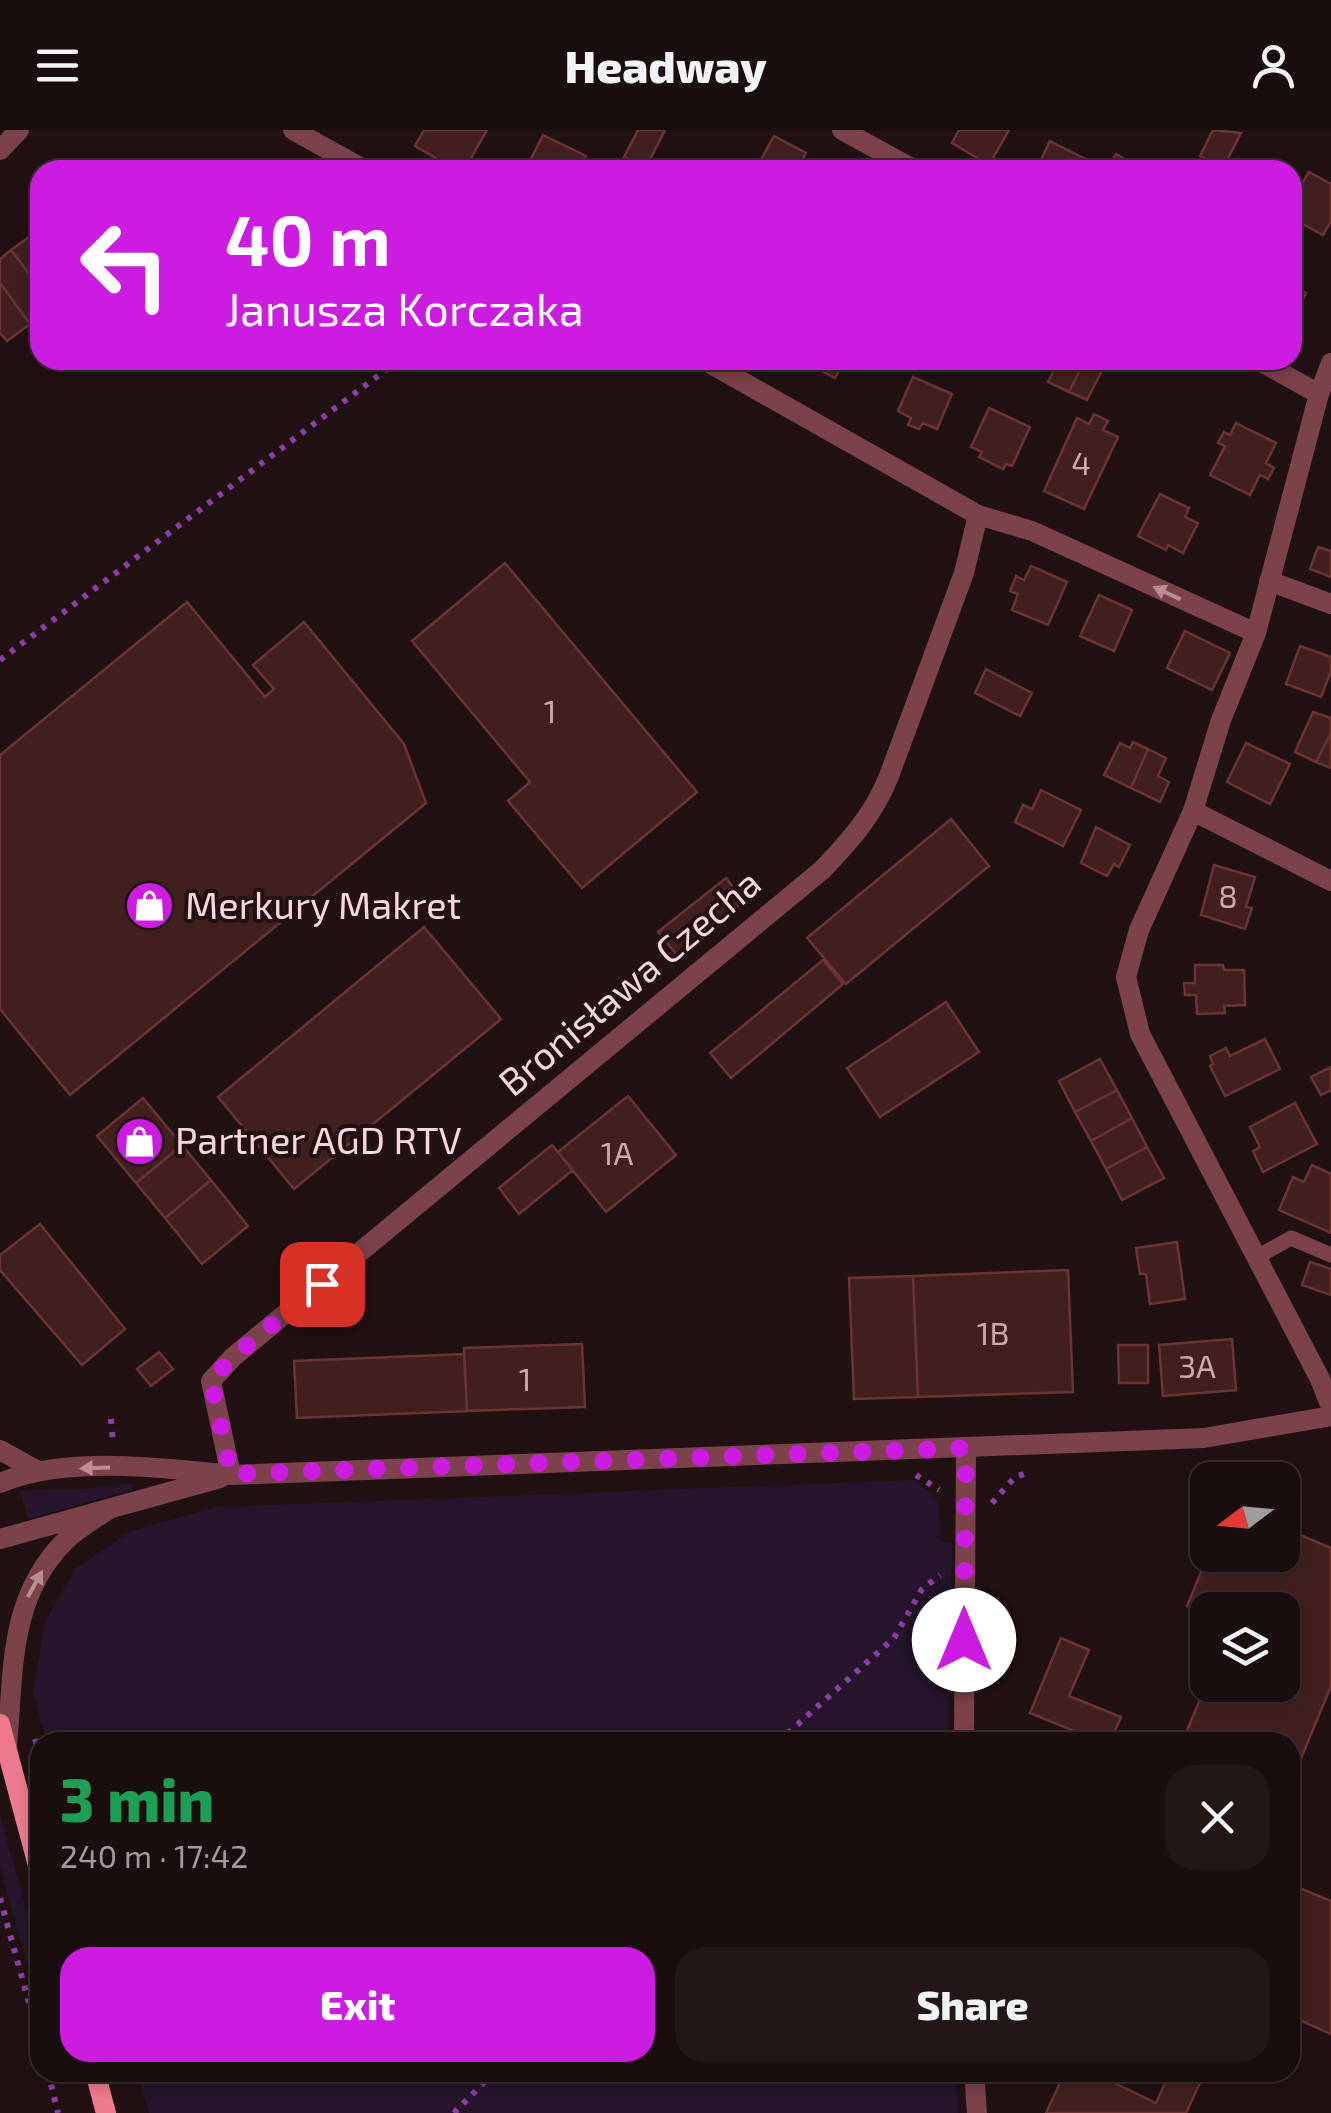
<!DOCTYPE html>
<html lang="en">
<head>
<meta charset="utf-8">
<style>
  :root { --surface:#1a0d0e; --page:#231617; --text:#f1f3f6; --muted:#9f9c9e; --line:#382d2e; --accent:#cd1ce1 }
  body { margin:0; font-family:"Exo 2",sans-serif; background:var(--page); color:var(--text); height:100vh; display:flex; flex-direction:column; font-size:38px; white-space:nowrap }
  * { box-sizing:border-box; margin:0 }
  p { font-size:32px; color:var(--muted) }
  .icon { flex:none; width:55px; height:55px; fill:none; stroke:currentColor; stroke-width:2; stroke-linecap:round; stroke-linejoin:round }
  .map { position:relative; flex:1; overflow:hidden }
  .drawer { position:absolute; left:30px; top:1602px; width:1270px; height:350px; display:flex; flex-direction:column; background:var(--surface); border-radius:30px; box-shadow:0 5px 15px #0003,0 0 0 2px var(--line) }
  .drawer>* { flex:none }
  .hud { position:absolute; left:30px; top:30px; width:1272px; height:210px; border-radius:30px; box-shadow:0 5px 15px #0003,0 0 0 2px var(--line); background:#cd1ce1; color:#fff; overflow:hidden }
  .needle { width:65px; rotate:254deg }
  .tools { position:absolute; left:1190px; top:1332px; display:grid; gap:20px }
  .tools a { display:grid; place-items:center; width:110px; height:110px; border-radius:20px; background:var(--surface); box-shadow:0 5px 15px #0003,0 0 0 2px var(--line); font-size:50px }
  .pin { position:absolute; display:grid; place-items:center; width:85px; height:85px; color:#fff; margin:-42px; border-radius:20px; box-shadow:0 5px 15px #0006 }
  .me { position:absolute; width:110px; margin:-55px; rotate:0deg; stroke-linejoin:round; filter:drop-shadow(0 0 8px #0008) }
  .turn { display:flex; align-items:center; gap:35px; height:210px; padding:0 30px; font-size:45px }
  .turn .icon { width:130px; height:130px; stroke-width:2.5 }
  .turn b { display:block; font-size:70px; line-height:85px }
  .round { display:grid; place-items:center; flex:none; width:105px; height:105px; border-radius:30px; background:var(--page) }
  .summary { display:flex; align-items:center; justify-content:space-between; height:170px; padding:0 30px }
  h1 { font-size:60px; font-weight:800; line-height:75px; color:#1e9e55 }
  .primary-button { display:flex; gap:20px; margin-top:auto; padding:20px 30px }
  .primary-button a { flex:1; height:115px; border-radius:30px; background:var(--accent); color:#fff; font-size:40px; font-weight:800; line-height:115px; text-align:center }
  .primary-button a+a { background:var(--page); color:var(--text) }
  header { display:flex; justify-content:space-between; align-items:center; height:130px; padding:0 30px; background:var(--surface); font-size:45px; font-weight:800 }
  .map>svg:first-child { display:block }
</style>
</head>
<body>
<header><svg class="icon" aria-label="menu" viewBox="0 0 24 24"><path d="M4 6h16M4 12h16M4 18h16"/></svg>Headway<svg class="icon" aria-label="person" viewBox="0 0 24 24"><circle cx="12" cy="8" r="4"/><path d="M4 21q1-7 8-7t8 7"/></svg></header>
<div class="map">
<svg width="1331" height="1983" viewBox="0 0 1331 1983">
  <rect width="100%" height="100%" fill="#221112"/>
  <path fill="#26152c" d="M915,1350L938,1370L941,1411L952,1413L948,1612H47L33,1563L45,1492L75,1439L131,1401L217,1377Z
    M129,1353L133,1355L131,1360L28,1389L20,1360L86,1359Z
    M0,1685L40,1830V1881L0,1737Z
    M956,1943L958,1983H149L138,1943Z"/>
  <path fill="#411f1f" stroke="#6a3435" stroke-width="2.5" d="M424,0H487L467,35L461,32L457,40L415,16Z
    M638,0H665L645,39L624,27Z
    M959,0H1009L989,35L952,13Z
    M1213,0L1241,3L1223,38L1200,26Z
    M543,5L586,26L579,40H517L519,36L526,39Z
    M774,6L806,23L803,28L816,35L820,30L834,40L757,37Z
    M1050,11L1097,35L1094,40H1043L1045,35L1040,32Z
    M1116,24L1144,40H1112L1108,37Z
    M1309,42L1331,54V91L1323,105L1292,88L1295,66L1292,53L1294,51L1301,55Z
    M36,102L40,108V158L11,120Z
    M11,120L40,158V187L30,194L0,153V129Z
    M0,153L30,194L7,211L0,203Z
    M1292,156L1306,163L1292,191Z
    M802,230H845L835,248Z
    M1054,230H1085L1069,262L1048,252L1058,232Z
    M1085,230L1107,231L1087,270L1069,262Z
    M913,247L952,264L937,299L923,293L919,299L908,295L911,288L898,281Z
    M989,278L1030,297L1012,336L1006,334L1003,339L979,327L982,322L971,317Z
    M1094,284L1108,291L1103,300L1118,307L1084,379L1044,361L1077,288L1089,294Z
    M1236,293L1276,313L1266,333L1274,338L1268,349L1260,345L1250,365L1210,345L1225,316L1218,313L1224,302L1230,305Z
    M1160,364L1189,378L1185,387L1198,393L1183,423L1168,415L1166,420L1138,406Z
    M1318,417L1331,421V447L1310,439Z
    M505,433L697,662L582,758L508,671L530,652L412,511Z
    M1031,436L1067,452L1048,495L1012,480L1018,464L1010,461L1016,446L1024,450Z
    M1099,465L1132,480L1114,521L1080,506Z
    M187,472L265,567L274,559L253,535L304,492L404,614L426,673L70,965L0,879V625Z
    M1185,501L1230,523L1212,560L1167,538Z
    M1300,516L1331,527V541L1321,567L1286,554Z
    M986,539L1032,563L1020,586L975,563Z
    M1313,582L1331,588V603L1316,632L1295,622Z
    M1331,603V638L1316,632Z
    M1133,612L1148,619L1131,658L1104,645L1120,613L1130,618Z
    M1246,613L1290,634L1270,674L1227,652Z
    M1148,619L1166,628L1158,646L1169,652L1160,672L1131,658Z
    M1041,660L1081,680L1063,716L1015,692L1023,675L1032,679Z
    M951,689L989,736L846,854L807,808Z
    M1096,697L1130,715L1119,737L1114,734L1107,746L1081,733Z
    M1214,735L1255,747L1246,777L1252,778L1245,799L1201,785Z
    M726,748L744,771L677,825L658,802Z
    M424,797L501,889L294,1059L218,967Z
    M823,830L843,854L731,948L710,923Z
    M1195,835H1223L1224,840H1244L1245,875L1224,876L1225,883L1197,884L1196,865H1185L1184,853H1195Z
    M946,872L979,922L880,987L847,938Z
    M1265,909L1280,939L1225,966L1210,936L1213,934L1210,926L1226,918L1230,926Z
    M1100,929L1117,960L1075,982L1059,951Z
    M1331,937V960L1321,965L1311,947Z
    M1117,960L1132,988L1091,1011L1075,982Z
    M628,966L676,1025L606,1082L558,1022Z
    M143,968L182,1015L136,1053L97,1006Z
    M1295,973L1317,1014L1263,1042L1253,1021L1260,1017L1250,997Z
    M1132,988L1147,1017L1106,1039L1091,1011Z
    M182,1015L211,1050L165,1088L136,1053Z
    M552,1015L573,1040L519,1084L499,1058Z
    M1147,1017L1164,1048L1122,1070L1106,1039Z
    M1312,1035L1331,1044V1103L1279,1080L1293,1047L1304,1052Z
    M211,1050L248,1096L202,1134L165,1088Z
    M40,1094L125,1199L82,1235L0,1140V1125Z
    M1177,1112L1185,1169L1150,1174L1146,1144H1140L1136,1118Z
    M1310,1132L1331,1139V1165L1302,1155Z
    M1068,1140L1073,1262L918,1267L913,1146Z
    M913,1146L918,1267L854,1269L849,1148Z
    M1232,1209L1236,1260L1163,1266L1159,1215Z
    M582,1214L585,1277L467,1281L464,1218Z
    M1118,1215H1148V1253H1119Z
    M159,1222L173,1239L151,1256L137,1239Z
    M464,1224L467,1281L297,1288L294,1231Z
    M1282,1397L1331,1418V1556L1290,1655V1612H1182L1208,1551V1555H1282V1480H1208V1484L1187,1476L1208,1425H1228L1254,1436L1258,1425H1282Z
    M1061,1508L1089,1520L1069,1566L1121,1587L1110,1612H1101L1030,1583Z
    M1290,1754L1331,1771V1904L1290,1886Z
    M1065,1942H1092L1156,1973L1170,1942H1205L1186,1983H1046Z"/>
  <g fill="none" stroke-linecap="round" stroke-linejoin="round">
    <path stroke="#8c3ea7" stroke-width="6" stroke-dasharray="5 8" stroke-linecap="butt" d="M0,530L399,230
      M111,1289L113,1313
      M916,1345L939,1360
      M992,1373L1015,1347L1027,1343
      M35,1609L40,1627
      M778,1612L894,1508L922,1459L940,1445
      M0,1768L40,1913
      M48,1942L58,1983
      M454,1983L494,1942"/>
    <path stroke="#7c424b" stroke-width="15" d="M1257,1127L1291,1108L1331,1125"/>
    <path stroke="#7c424b" stroke-width="20" d="M293,0L365,40
      M842,0L915,40
      M0,20L19,0
      M704,230L978,385L1032,401L1256,503
      M1258,230L1319,264
      M1331,233L1319,264L1256,503L1221,590L1193,681L1139,800L1126,847L1140,904L1320,1249L1331,1277
      M1269,451L1331,474
      M1193,681L1331,751
      M0,1320L36,1340
      M231,1345L211,1251L233,1227L822,740C850,711 874,684 889,646L964,443L978,385
      M0,1353C64,1326 162,1337 231,1345L1204,1308L1331,1286
      M0,1409L220,1348
      M964,1612L966,1318
      M7,1615C14,1541 8,1468 65,1411C78,1398 95,1389 109,1379
      M974,1942L977,1983"/>
    <path stroke="#ee7a8f" stroke-width="20" d="M0,1594L40,1743
      M95,1942L106,1983"/>
  </g>
  <defs><path id="oneway-solid" d="M-6-.8H1V-3.2L6.5 0L1 3.2V.8H-6Z" transform="scale(2.5)"/></defs>
  <g fill="#bb8c92">
    <use href="#oneway-solid" transform="translate(1167 463) rotate(-155)"/>
    <use href="#oneway-solid" transform="translate(95 1338) rotate(178)"/>
    <use href="#oneway-solid" transform="translate(35 1454) rotate(-61)"/>
  </g>
  <g fill="none" stroke-linecap="round" stroke-linejoin="round">
    <path stroke="#cd1ce1" stroke-width="18" stroke-dasharray="0 32.4" d="M322,1154L233,1227L211,1250L231,1344L966,1318L964,1510"/>
  </g>
  <defs>
    <symbol id="shop-disc" viewBox="-11 -11 22 22"><circle r="9.5" fill="#cd1ce1" stroke="#221112"/><path d="M-5-2.5h2.3a2.7 3.5 0 0 1 5.4 0H5L5.5 6h-11ZM-1.5-2.5h3a1.5 2.3 0 0 0-3 0Z" fill="#fff"/></symbol>
  </defs>
  <g fill-rule="evenodd">
    <use href="#shop-disc" x="122" y="748" width="55" height="55"/>
    <use href="#shop-disc" x="112" y="984" width="55" height="55"/>
  </g>
  <g text-anchor="middle" stroke-width="8" stroke-linejoin="round" paint-order="stroke">
    <g font-size="32" fill="#cca9ab">
      <text x="1081" y="345">4</text>
      <text x="550" y="593">1</text>
      <text x="1228" y="778">8</text>
      <text x="617" y="1035">1A</text>
      <text x="993" y="1215">1B</text>
      <text x="1197" y="1248">3A</text>
      <text x="525" y="1261">1</text>
    </g>
    <g font-size="38" fill="#fad7da" stroke="#221112" text-anchor="start">
      <text x="185" y="789">Merkury Makret</text>
      <text x="175" y="1024">Partner AGD RTV</text>
    </g>
    <g font-size="38" fill="#fad7da" stroke="#221112">
      <text transform="translate(630 853) rotate(-40)" y="13">Bronisława Czecha</text>
    </g>
  </g>
</svg>
<div class="tools">
<a><svg class="needle" viewBox="-14 -14 28 28"><path d="M0-13l5 13h-10z" fill="#e53935"/><path d="M0 13l5-13h-10z" fill="#9f9c9e"/></svg></a>
<a><svg class="icon" aria-label="layers" viewBox="0 0 24 24"><path d="M12 4l9 5-9 5-9-5zM3 14l9 5 9-5"/></svg></a>
</div>
<div class="pin" style="left:322px;top:1154px;background:#d93025"><svg class="icon" aria-label="arrive" viewBox="0 0 24 24"><path d="M6 21V4h12l-3 4 3 4H6"/></svg></div>
<svg class="me" style="left:964px;top:1510px" viewBox="-20 -20 40 40"><circle r="19" fill="#fff"/><path d="M0-13L10 11 0 6-10 11z" fill="#cd1ce1"/></svg>
<div class="hud">
<div class="turn"><svg class="icon" aria-label="left" viewBox="0 0 24 24"><path d="M17 20v-9H6M10 6l-5 5 5 5"/></svg><div><b>40 m</b>Janusza Korczaka</div></div>
</div>
<section class="drawer">
<div class="summary"><div><h1>3 min</h1><p>240 m · 17:42</p></div><a class="round"><svg class="icon" aria-label="close" viewBox="0 0 24 24"><path d="M6 6l12 12M18 6L6 18"/></svg></a></div>
<div class="primary-button"><a>Exit</a><a>Share</a></div>
</section>
</div>
</body>
</html>
